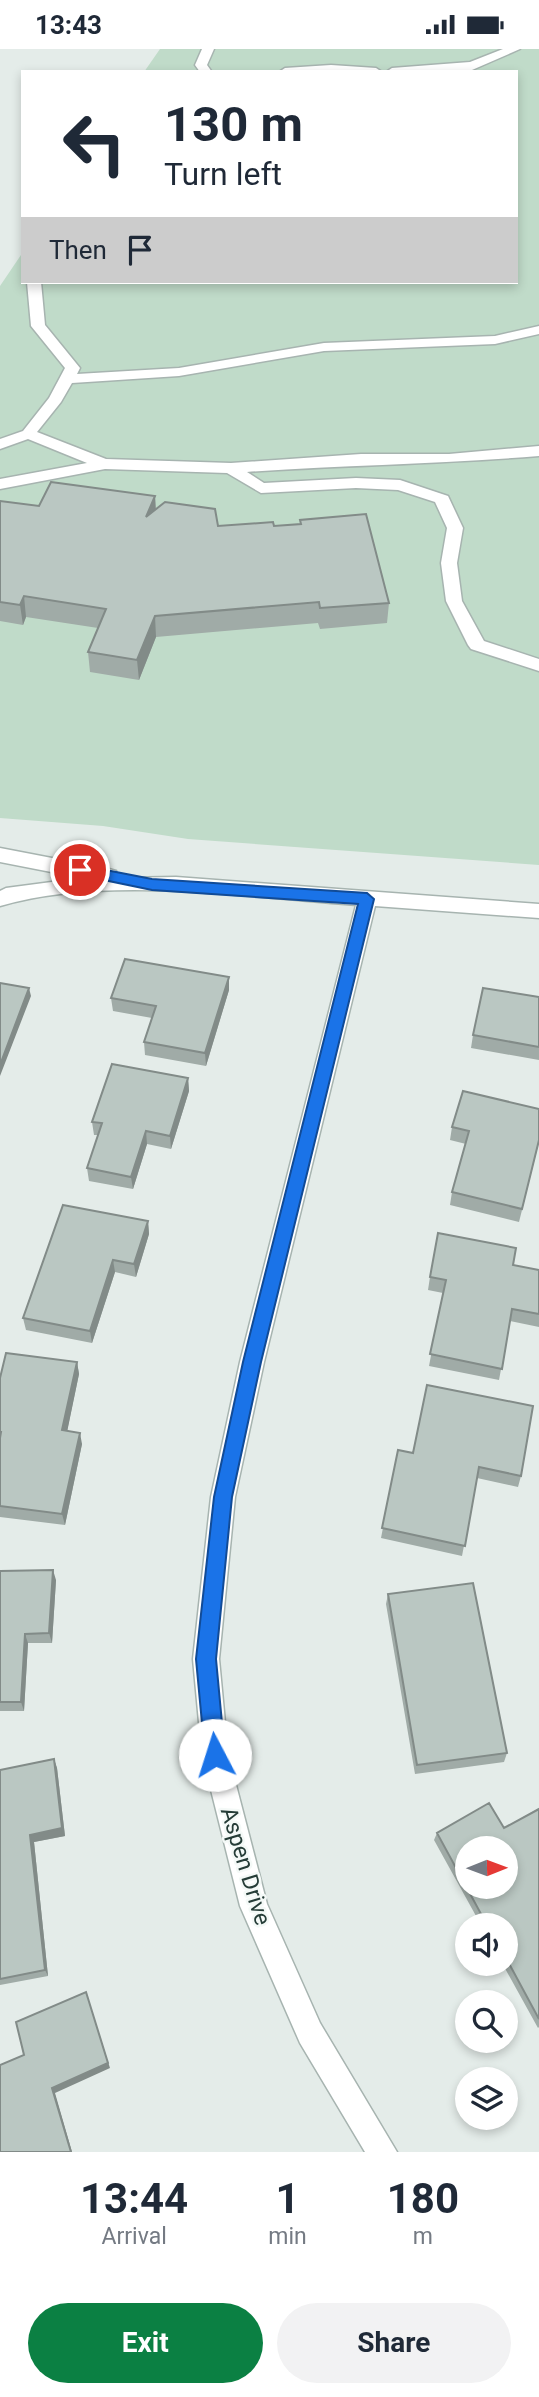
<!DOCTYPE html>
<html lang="en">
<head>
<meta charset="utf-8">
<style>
  :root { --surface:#fff; --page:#f2f2f3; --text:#1f2937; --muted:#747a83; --accent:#0b8043 }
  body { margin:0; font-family:Roboto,sans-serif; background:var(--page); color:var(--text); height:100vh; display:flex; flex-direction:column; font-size:26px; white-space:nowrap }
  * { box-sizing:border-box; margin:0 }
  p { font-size:23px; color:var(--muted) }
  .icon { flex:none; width:38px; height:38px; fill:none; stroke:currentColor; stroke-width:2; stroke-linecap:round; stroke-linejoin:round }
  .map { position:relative; height:2103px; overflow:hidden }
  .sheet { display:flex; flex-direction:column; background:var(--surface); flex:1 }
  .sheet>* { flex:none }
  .hud { position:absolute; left:21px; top:21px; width:497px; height:214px; border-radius:0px; box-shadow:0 4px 10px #0003; background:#fff; color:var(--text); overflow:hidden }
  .needle { width:46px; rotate:89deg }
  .fabs { position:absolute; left:455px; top:1787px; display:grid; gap:14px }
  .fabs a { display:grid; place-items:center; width:63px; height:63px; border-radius:50%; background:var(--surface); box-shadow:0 4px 10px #0003; font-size:35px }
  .pin { position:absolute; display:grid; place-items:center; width:60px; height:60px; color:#fff; margin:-30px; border:4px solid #fff; border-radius:50%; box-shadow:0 2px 7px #0007 }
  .me { position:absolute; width:77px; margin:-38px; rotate:355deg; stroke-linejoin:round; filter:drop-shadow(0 0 5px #0008) }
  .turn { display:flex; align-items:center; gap:24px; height:147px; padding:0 28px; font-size:32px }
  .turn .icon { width:91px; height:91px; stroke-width:2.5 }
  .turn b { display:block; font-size:49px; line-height:60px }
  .then { display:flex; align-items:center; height:66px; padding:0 28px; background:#0003; gap:14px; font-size:26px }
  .eta { display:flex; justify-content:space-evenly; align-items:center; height:119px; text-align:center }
  .eta b { font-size:42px; font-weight:700; line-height:49px }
  .cta { display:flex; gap:14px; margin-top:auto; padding:14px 28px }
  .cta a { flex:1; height:80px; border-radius:42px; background:var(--accent); color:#fff; font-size:28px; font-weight:700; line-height:80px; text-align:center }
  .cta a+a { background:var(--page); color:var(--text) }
  .status { display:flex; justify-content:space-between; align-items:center; height:49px; padding:0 35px; background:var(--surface); direction:ltr }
  .status svg { height:19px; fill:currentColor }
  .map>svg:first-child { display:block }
</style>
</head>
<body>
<div class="status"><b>13:43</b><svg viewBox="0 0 49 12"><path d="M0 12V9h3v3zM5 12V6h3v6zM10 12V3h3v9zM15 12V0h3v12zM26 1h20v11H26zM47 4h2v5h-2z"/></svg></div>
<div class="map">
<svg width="539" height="2103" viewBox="0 0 539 2103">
  <rect width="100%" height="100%" fill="#e4ece9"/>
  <path fill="#c0dbc9" d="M160,0H539V816L188,790L103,777L0,769V237L23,203V233H516V23H144Z"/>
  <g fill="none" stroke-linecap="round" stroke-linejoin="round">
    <defs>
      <path id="minor" d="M202,0H214L207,16L212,23H200L195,16Z
        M503,0H520L472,21L386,23L392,19L470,13Z
        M331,16L376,19L382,23H279L285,19Z
        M27,233H41L45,276L80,319L77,325L179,319L324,294L495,287L539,277V285L495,295L324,302L179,327L72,334L61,353L37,383L106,410L231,414L361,405H449L539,397V407C442,415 345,416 247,423L264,434L356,429L400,431L448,447L463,479L457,514L462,552L484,592L539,610V622L471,600L468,596L446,552L441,514L447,479L435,453L398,441L356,439L261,444L227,424L105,420L0,440V430L87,414L28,390L0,400V390L23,382L49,349L65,319L31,277Z
        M0,799L109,820L116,822L118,829L176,828L539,855V869L375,857L264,1313L235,1448L219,1610L228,1705L267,1855L320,1974L397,2103H365L300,1994L240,1857L202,1705L193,1610L211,1448L240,1313L356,856C248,848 103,826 0,857V842L6,839L82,829L0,813Z"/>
    </defs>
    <use href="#minor" stroke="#a7b4b0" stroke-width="3"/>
    <use href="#minor" fill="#fff" fill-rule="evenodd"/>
  </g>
  <path fill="#a0aba7" d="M155,447L156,461L218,477H274L300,475V471L389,554L387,574L320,580L318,574L156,588L139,631L90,623L88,603L98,579L26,568L23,576L0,572V452L39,457Z
    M229,941L206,1017L145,1006L144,993L152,969L113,962L111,949Z
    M539,948V1011L471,999L473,986Z
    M188,1029L189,1042L171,1100L147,1095L133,1140L89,1132L87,1119L98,1086H94L92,1073Z
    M452,1078L539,1093L519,1173L450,1156L452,1143L466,1095L450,1091Z
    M148,1172L149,1185L136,1228L115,1223L92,1294L26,1281L23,1269Z
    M513,1216L539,1221V1278L510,1272L499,1331L429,1317L443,1244L428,1241L430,1228Z
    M77,1313L79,1325L67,1382L82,1395L65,1476L0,1468V1329Z
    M398,1401L521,1427L518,1438L477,1429L462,1507L381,1489Z
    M0,1522L56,1531L52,1594H28L24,1662H0Z
    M388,1545L507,1704L504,1713L415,1725L386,1555Z
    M54,1710L57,1719L65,1787L34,1793L48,1927L0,1936V1721Z
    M539,1759V1978L538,1979L502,1914H506V1876H481L434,1791L437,1784L504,1779Z"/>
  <path fill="#828b88" d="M155,447L156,467L146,468Z
    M24,547L26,568L23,576L20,556Z
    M155,567L156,588L139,631L137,611Z
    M229,928V941L206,1017L205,1004Z
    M29,939L31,947L0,1027V1016Z
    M188,1029L189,1042L171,1100L170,1087Z
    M146,1082L147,1095L133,1140L131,1128Z
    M148,1172L149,1185L136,1228L134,1215Z
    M113,1211L115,1223L92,1294L90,1282Z
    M77,1313L79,1325L65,1393L62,1381Z
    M80,1384L82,1395L65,1476L62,1465Z
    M53,1521L56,1531L52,1594L49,1584Z
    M25,1585L28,1594L24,1662L21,1653Z
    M54,1710L57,1719L65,1787L34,1793L48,1927L45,1921L30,1786Z
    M86,1943L110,2019L55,2044L72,2103H71L52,2039Z"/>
  <path fill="#bac7c2" stroke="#828b88" stroke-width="2" fill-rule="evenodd" d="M51,433L155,447L146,468L165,453L215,460L218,477L273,473L274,477L301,475L300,471L366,465L389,554L320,559L319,553L155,567L137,611L88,603L106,560L24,547L20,556L0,553V452L39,457Z
    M125,910L229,928L205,1004L144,993L156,957L111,949Z
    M0,934L29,939L0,1016Z
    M483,939L539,948V998L473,986Z
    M112,1015L188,1029L170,1087L146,1082L131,1128L87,1119L102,1074L92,1073Z
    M463,1042L539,1060V1091L522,1160L452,1143L469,1082L452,1078Z
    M63,1156L148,1172L134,1215L113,1211L90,1282L23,1269Z
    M438,1184L516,1199L513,1216L539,1221V1265L512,1260L502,1320L430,1305L446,1231L430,1228Z
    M6,1304L77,1313L62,1381L80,1384L62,1465L0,1457V1389L1,1383H0V1329Z
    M427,1336L533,1357L521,1427L479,1418L465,1497L382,1479L398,1401L413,1404Z
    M53,1521L49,1584L25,1585L21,1653H0V1522Z
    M473,1534L507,1704L417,1716L388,1545Z
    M54,1710L62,1779L30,1786L45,1921L0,1930V1721Z
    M489,1754L504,1779L539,1760V1970L506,1909V1876H487L437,1784ZM467,1799H506V1838H467Z
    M86,1943L108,2014L52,2039L71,2103H0V2016L24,2006L16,1973Z"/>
  <path fill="#1a73e8" stroke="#114b97" stroke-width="2" d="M80,816L152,830L367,844L374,850L261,1313L232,1448L216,1610L225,1706L222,1713L215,1716L208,1713L205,1706L196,1610L214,1448L243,1313L358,855L152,841L75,825L73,821L75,818Z"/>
  <g text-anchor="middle" stroke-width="5" stroke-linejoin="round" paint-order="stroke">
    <g font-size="23" fill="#253c37" stroke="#f4f9f7">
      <text transform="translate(246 1817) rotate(73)" y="8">Aspen Drive</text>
    </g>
  </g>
</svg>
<div class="fabs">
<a><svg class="needle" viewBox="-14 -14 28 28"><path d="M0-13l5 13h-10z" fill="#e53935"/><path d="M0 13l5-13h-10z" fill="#747a83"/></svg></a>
<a><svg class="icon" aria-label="sound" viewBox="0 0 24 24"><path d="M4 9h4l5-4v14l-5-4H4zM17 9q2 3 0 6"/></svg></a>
<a><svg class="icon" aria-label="search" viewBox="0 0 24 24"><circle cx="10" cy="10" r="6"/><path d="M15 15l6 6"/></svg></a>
<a><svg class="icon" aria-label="layers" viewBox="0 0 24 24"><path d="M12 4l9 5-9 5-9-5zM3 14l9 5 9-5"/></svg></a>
</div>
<div class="pin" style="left:80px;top:821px;background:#d93025"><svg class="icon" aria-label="arrive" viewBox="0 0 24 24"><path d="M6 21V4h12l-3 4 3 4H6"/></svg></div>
<svg class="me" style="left:215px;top:1706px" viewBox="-20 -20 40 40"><circle r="19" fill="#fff"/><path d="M0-13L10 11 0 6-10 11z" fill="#1a73e8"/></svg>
<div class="hud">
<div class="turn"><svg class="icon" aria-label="left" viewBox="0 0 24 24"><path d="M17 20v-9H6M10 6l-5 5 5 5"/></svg><div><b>130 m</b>Turn left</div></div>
<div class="then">Then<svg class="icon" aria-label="arrive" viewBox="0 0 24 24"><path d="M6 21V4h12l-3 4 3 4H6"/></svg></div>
</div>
</div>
<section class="sheet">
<div class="eta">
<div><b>13:44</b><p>Arrival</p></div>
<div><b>1</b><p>min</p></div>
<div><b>180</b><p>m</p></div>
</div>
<div class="cta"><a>Exit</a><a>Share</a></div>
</section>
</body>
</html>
